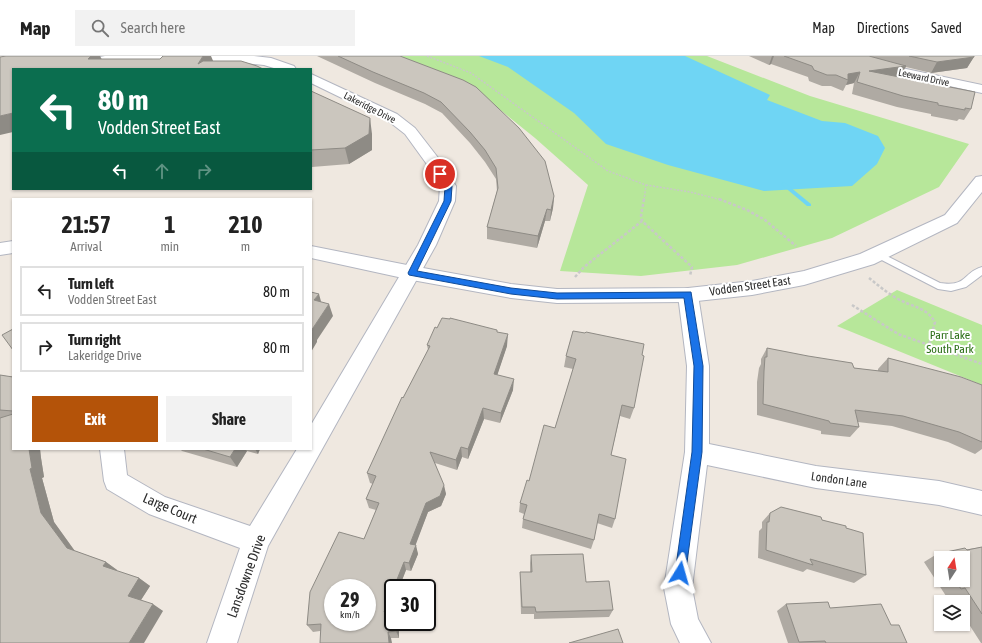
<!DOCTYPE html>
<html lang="en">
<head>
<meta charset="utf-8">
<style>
  :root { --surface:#fff; --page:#f2f2f2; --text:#222; --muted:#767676; --line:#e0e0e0; --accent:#b45309 }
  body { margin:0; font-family:"Asap Condensed",sans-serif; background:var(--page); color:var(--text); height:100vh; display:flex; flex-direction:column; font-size:15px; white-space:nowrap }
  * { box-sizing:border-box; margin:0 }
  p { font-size:13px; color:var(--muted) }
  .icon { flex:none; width:22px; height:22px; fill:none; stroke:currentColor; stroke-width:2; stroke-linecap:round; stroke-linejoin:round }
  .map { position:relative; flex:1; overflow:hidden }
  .side { position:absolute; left:12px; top:142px; width:300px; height:252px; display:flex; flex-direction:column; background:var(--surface); border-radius:0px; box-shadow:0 1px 3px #0004 }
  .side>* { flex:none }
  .banner { position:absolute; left:12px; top:12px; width:300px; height:122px; border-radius:0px; box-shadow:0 1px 3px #0004; background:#0b6e4f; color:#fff; overflow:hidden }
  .needle { width:26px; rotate:12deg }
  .tools { position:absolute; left:934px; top:495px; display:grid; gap:8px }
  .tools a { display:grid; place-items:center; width:36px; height:36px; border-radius:0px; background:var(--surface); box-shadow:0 1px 3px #0004; font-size:20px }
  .speed { position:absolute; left:324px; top:523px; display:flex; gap:8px; font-size:20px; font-weight:700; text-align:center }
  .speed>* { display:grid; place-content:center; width:52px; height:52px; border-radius:50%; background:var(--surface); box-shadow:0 1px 3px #0004; line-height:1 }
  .speed small { font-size:10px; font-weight:400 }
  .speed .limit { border:2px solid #111; border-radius:6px; background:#fff; color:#111 }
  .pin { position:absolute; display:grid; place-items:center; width:34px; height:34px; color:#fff; margin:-17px; border:2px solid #fff; border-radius:50%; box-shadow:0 1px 4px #0007 }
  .me { position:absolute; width:44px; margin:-22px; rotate:8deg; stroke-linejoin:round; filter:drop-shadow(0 0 3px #0008) }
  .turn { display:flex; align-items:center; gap:14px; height:84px; padding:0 20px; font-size:18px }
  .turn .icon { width:52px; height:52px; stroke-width:2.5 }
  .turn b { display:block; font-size:28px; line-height:34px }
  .lanes { display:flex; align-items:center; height:38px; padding:0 20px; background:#0003; justify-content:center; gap:20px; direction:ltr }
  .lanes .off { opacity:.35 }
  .eta { display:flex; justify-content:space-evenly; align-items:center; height:68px; text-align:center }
  .eta b { font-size:24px; font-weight:700; line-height:28px }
  .button { display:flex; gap:8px; margin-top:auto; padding:8px 20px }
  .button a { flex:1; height:46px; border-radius:0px; background:var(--accent); color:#fff; font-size:16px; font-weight:700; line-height:46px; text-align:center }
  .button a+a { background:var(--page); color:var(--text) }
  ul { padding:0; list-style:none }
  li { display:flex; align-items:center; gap:12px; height:50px; margin:0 8px 6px; padding:0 12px; border:2px solid var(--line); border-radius:0px }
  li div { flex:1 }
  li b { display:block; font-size:15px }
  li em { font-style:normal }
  header { display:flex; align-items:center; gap:24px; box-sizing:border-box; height:56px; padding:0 20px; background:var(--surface); border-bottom:1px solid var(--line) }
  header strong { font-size:19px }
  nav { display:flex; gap:22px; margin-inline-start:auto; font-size:14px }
  .search { width:280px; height:36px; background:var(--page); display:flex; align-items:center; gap:10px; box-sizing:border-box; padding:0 14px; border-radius:0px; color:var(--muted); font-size:15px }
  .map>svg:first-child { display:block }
</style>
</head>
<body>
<header>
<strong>Map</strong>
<div class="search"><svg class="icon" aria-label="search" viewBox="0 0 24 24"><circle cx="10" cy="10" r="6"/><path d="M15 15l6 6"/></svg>Search here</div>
<nav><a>Map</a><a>Directions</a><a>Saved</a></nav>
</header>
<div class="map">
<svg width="982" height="587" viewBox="0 0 982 587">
  <rect width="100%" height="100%" fill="#efe8e0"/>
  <path fill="#b7e79a" d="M393,0H707L810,40L969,88L939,131L832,182L737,209L641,220L560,215L588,129L535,82L468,28Z
    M897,234L982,269V329L837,270Z"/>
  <path fill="#6fd5f4" d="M479,0H685L770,39L767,44L822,65L845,67L878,80L885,92L877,108L852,130L764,135L668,109L606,88L574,57L508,11Z"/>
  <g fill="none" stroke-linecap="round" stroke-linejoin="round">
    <path fill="#6fd5f4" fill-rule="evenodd" d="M784,126L811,148V150H807L782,129L781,128Z"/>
    <defs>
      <path id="lane" d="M877,195L940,227C968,231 962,217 982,211V219L966,231L951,235L938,233L874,200L873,198Z"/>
      <path id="street" d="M105,0H254L271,2L294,10L296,13H277L264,9L225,5L100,7L99,4L100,1Z
        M839,0H859L892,10L982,29V37L889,17L841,3Z
        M311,18L397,58L415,72L439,103L456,130L455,145L436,189L268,490L237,587H207L240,492L149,458L107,433L104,425L100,393H124L127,419L165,441L250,470L297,393H311V369L418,189L439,145L440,130L426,107L405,78L387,64L311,27Z
        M688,232L695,234L698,239L709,310V388L816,410L939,425L982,435V459L939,449L816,432L707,409L692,532L698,563L711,587H680L671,568L664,532L685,396L687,310L678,239L681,234Z"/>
      <path id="secondary" d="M982,120V136L957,167L874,208L804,229L752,239L688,246L557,247L511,242L412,224L311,202V190L412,210L511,228L557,233L688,232L752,225L804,215L860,198L945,159L976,121Z
        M13,185V197L0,199V187Z"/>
    </defs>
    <use href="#lane" stroke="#b3b6c1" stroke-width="2"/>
    <use href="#street" stroke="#b3b6c1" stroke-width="2"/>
    <use href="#secondary" stroke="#b3b6c1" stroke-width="2"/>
    <path stroke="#c8c8c8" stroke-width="1.5" stroke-dasharray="2 1.5" stroke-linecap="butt" d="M427,0L471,17L608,115L646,129L644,144
      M646,129L690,136L722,144"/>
    <path stroke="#c8c8c8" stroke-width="2.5" stroke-dasharray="3 2" stroke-linecap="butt" d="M644,143L641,160L642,165L692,211L690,220
      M719,143L747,154L765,164L796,190
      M575,221L584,211L642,165
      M869,222C878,229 887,237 898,243C912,251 926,251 935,266L929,289
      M852,249L898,278L982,308"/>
    <use href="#lane" fill="#fff" fill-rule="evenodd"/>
    <use href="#street" fill="#fff" fill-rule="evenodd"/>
    <use href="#secondary" fill="#fff" fill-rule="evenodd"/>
  </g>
  <path fill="#afaaa3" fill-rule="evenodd" d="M317,0H400L554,140L553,152L550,165H545L537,192L487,183V171L497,135L496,123L485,106L470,87L442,57L425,48L375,27Z
    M749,0H974L967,12L931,17L906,11L900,21H899L971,53L964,64L959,63L957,65L931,60V58L897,51L852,38L854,27L846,29L843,35L831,30H822L809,25L808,21L771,8L769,9Z
    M311,35L372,78V94L349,108L312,111L311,110Z
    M497,274V276L507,290L497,319L513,334L500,367L484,363L468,403L462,401L457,414L435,407L446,438L441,450L428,456L415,489L418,498L411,515L406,514L390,555L393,566H399V582H391L320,575L313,576L307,569L364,483L376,454L369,452L366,443L373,428L370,427L367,417L403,342L428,294L427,289Z
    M573,275L634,352L630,363L620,360L611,399L615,463L612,472L597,467L594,484L591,493L522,472L523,463L524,458L519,456L520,447L529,425L555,372L573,313L564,311L566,300Z
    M767,292L854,312L878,315V313L888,302L982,329V393L975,398L948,386L892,370L858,366L859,371L850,381L821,378V375L757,359V326L759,312L761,308V303Z
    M0,319L13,321V393H40L41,402L44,421L42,422L54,466L75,495L106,506L117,514L116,515L139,522L150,530L141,544L163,555L0,587Z
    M180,393H260L258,398L247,395L237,411L182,395Z
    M770,457L822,464L846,472L866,519L854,527L807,513L803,516L758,502L759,475L762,472V466Z
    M982,491V587H981L963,559V546H955L951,540H946L924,506L937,498ZM941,502L963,524H941Z
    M531,499L586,526L613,554L609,561L534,563V558H521L520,524V516H530V507Z
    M786,548L830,552L891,569L907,587H788L777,555Z"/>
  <path fill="#8e8b85" d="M91,0H100L105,9L88,3Z
    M203,0H211L214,7L198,8Z
    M772,0H774L771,8L769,9Z
    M974,1L967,12L931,17L937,6Z
    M906,10L900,21L864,26L869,15Z
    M860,16L854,27L846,29L848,24V18Z
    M13,57V76L0,79V60Z
    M370,62L372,78V94L349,108L345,92Z
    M554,140L553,152L550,165L551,154Z
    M547,153L545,165L537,192L538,180Z
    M319,238L322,249L314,244Z
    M329,248L333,260L317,284V286L311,296V275Z
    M508,278L507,290L494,329V318Z
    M514,323L513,334L500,367L501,357Z
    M483,352L484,363L468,403V393Z
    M461,391L462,401L457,414L456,404Z
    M29,393H40L41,402L44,421L42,422L54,466L79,501L67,492L41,457L30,413Z
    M235,393H245L247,395L237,411L230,401Z
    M255,393H260L258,398Z
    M444,429L446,438L441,450L428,456L413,496L410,488L426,447Z
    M416,489L418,498L411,515L409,507Z
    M106,506L117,514L114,518L103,510Z
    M404,506L406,514L399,532H393Z
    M139,522L150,530L139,547L128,540Z
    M393,533V548L387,563L384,556Z
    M153,548L163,555L144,587H129Z
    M396,566H399V582L396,575Z
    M388,576L391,582L392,587H389Z"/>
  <path fill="#cbc6be" stroke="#8e8b85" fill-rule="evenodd" d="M6,0H91L88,3H160L163,0H203L198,8L203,5H241L257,10L263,13H13V57L0,60V1Z
    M338,0H400L463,24L476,31L519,72L545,105L554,140L551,154L547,153L538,180L487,171L498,132L496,112L485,94L470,76L441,46L424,37L373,16Z
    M784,0H869L906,10L869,15L975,36L971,53L965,52V54L938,49V47L903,40L857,26L860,16L848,18V24L836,19H827L814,14L812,10Z
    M909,0H974V1L937,6Z
    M311,35L370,62L369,78L345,92L311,94Z
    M311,236L319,238L314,244L329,248L311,275H313L311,278Z
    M442,262L450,263V262L497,274V276L508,278L494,318L514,323L501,357L483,352L468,393L461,391L456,404L430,396L444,429L440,440L426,447L410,488L416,489L409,507L404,506L384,556L393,555V566H396V575L388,576L389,587H320L321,568L307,569L310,536L339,476L364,483L379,447L366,443L376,420L367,417L402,341L403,342L430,290L427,289L435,271L437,272ZM333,532H367V566H333Z
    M13,273V294L2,279Z
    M573,275L585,277L586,276L644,288L642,299L644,300L634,352L622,349L611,399L626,403L615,463L599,458L594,484L523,463L527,449L520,447L527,424L529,425L544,369L555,372L576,303L566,300Z
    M767,292L808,300L852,307L854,312L888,316V302L961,321L982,329V386L959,376L903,360L855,354L859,371L830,367L829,365L763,348L764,315L765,301H767Z
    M0,319L13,321V355L0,354Z
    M13,358V393H29L32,412L30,413L41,457L67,492L106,506L103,510L139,522L128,540L153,548L129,587H0V362Z
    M203,393H235L230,401Z
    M781,451L821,461L822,464L846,470V472L863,477L866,519L810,503L813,509L766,494L767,466H769L770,457Z
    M982,491V558L965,532L961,533L955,524H963V502H941V503L937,498L965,492L967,494Z
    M583,498L586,526L609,525L613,554L536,556L535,551H522L520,516H532L531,499Z
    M828,546L830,552L881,548L891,569H899L907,587H826L825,585L799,586L786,548Z
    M618,573L623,587H569Z"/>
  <path fill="#1a73e8" stroke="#114b97" d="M438,116H443L452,130L451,145L417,215L511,232L557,237L691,236L703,310L702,396L685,521L680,523L676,521L675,517L692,396L694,310L684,242L557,243L511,238L409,219L408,217L444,145L445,130L437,118Z"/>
  <g text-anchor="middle" stroke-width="4" stroke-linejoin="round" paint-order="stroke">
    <g font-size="10" fill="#2d2d2d" stroke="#fff">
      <text transform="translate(924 21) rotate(12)" y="4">Leeward Drive</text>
      <text transform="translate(370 51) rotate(27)" y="4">Lakeridge Drive</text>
    </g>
    <g font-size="12" fill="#2d2d2d" stroke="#fff">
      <text transform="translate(750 230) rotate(-8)" y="4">Vodden Street East</text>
      <text transform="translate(839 424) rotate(8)" y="4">London Lane</text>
    </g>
    <g font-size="12" fill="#2d7018" stroke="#fff">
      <text x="950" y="283">Parr Lake<tspan x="950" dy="14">South Park</tspan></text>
    </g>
    <g font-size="14" fill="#2d2d2d" stroke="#fff">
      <text transform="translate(170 452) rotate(23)" y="5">Large Court</text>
      <text transform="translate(246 520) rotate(-70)" y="5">Lansdowne Drive</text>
    </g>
  </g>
</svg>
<div class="tools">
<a><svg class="needle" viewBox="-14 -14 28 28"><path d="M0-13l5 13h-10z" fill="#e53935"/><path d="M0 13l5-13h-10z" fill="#767676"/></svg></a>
<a><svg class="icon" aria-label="layers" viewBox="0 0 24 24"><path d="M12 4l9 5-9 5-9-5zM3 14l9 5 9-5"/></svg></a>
</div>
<div class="speed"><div>29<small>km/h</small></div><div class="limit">30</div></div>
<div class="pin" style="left:440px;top:118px;background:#d93025"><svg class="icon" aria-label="arrive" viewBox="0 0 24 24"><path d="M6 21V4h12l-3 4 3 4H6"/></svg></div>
<svg class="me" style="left:680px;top:517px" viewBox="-20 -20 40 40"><path d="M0-17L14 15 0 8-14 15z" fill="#1a73e8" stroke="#fff" stroke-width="4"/></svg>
<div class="banner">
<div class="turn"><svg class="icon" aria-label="left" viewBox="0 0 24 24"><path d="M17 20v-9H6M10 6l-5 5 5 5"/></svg><div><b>80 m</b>Vodden Street East</div></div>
<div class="lanes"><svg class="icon" aria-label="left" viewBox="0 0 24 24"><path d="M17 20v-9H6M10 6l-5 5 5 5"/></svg><svg class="icon off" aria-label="ahead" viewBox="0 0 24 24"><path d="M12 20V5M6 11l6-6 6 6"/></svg><svg class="icon off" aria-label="right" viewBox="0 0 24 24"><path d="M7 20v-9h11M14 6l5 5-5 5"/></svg></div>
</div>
<section class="side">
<div class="eta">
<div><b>21:57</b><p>Arrival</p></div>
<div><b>1</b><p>min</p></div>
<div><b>210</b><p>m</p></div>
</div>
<ul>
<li><svg class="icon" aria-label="left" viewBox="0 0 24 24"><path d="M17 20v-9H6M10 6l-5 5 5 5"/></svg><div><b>Turn left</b><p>Vodden Street East</p></div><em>80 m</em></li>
<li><svg class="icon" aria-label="right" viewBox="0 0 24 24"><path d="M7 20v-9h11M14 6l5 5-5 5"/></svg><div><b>Turn right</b><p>Lakeridge Drive</p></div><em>80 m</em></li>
</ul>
<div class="button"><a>Exit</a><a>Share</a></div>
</section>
</div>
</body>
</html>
